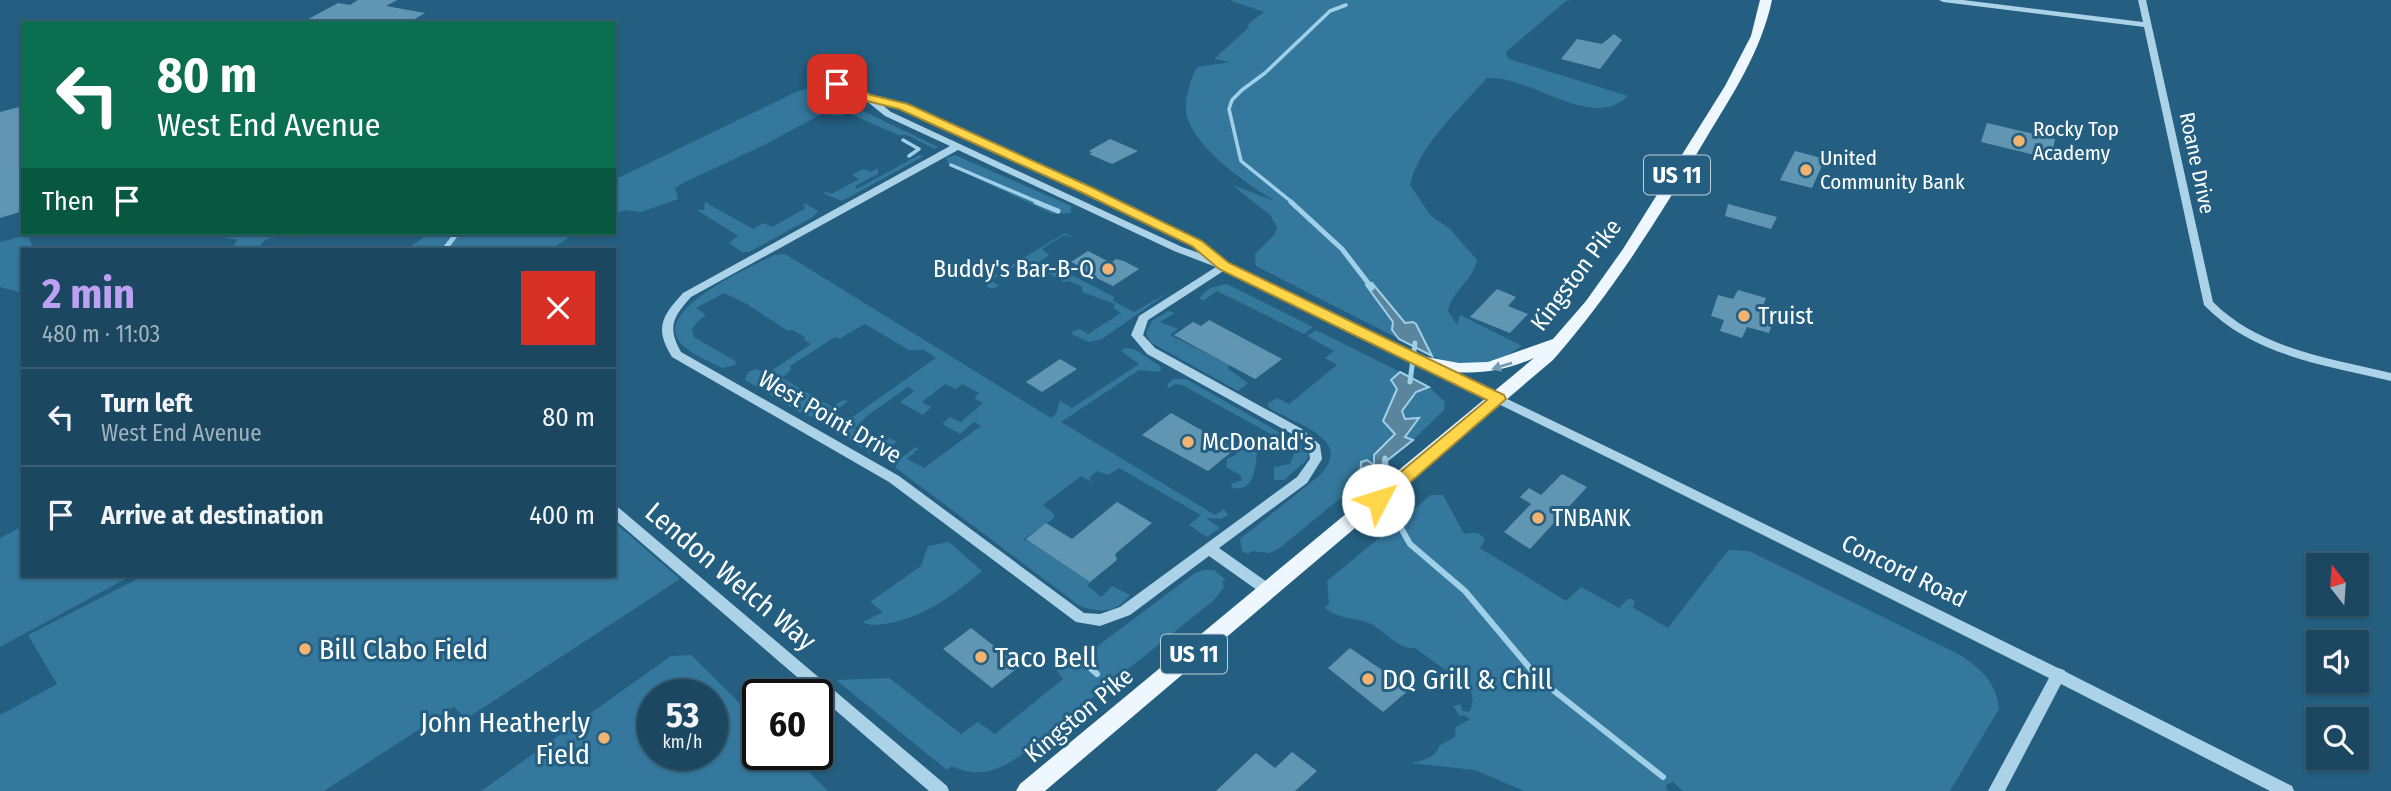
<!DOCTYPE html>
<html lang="en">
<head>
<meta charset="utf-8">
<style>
  :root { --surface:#1b4761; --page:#28516a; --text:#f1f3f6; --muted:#a0b2bd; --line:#395f76; --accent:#bca0f2 }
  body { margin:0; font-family:"Fira Sans Condensed",sans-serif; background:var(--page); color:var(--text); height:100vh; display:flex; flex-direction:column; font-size:26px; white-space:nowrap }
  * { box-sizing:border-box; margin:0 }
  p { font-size:23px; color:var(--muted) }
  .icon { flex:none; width:38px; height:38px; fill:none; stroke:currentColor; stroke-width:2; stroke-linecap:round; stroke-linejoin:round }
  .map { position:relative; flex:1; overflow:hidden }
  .details { position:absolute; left:21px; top:248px; width:595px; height:329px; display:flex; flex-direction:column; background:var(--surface); border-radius:0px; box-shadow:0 2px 5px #0004,0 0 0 2px var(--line) }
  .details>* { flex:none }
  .guide { position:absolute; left:21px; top:21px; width:595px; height:214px; border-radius:0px; box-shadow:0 2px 5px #0004,0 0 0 2px var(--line); background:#0b6e4f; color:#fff; overflow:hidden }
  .needle { width:46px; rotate:343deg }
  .fabs { position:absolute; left:2306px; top:553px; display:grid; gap:14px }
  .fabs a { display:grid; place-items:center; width:63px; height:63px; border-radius:0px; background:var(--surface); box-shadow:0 2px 5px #0004,0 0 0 2px var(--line); font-size:35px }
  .speed { position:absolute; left:637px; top:679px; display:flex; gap:14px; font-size:35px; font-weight:700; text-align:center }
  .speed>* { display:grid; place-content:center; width:91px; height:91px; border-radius:50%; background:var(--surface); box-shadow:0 2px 5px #0004,0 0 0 2px var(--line); line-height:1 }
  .speed small { font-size:18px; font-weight:400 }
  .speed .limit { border:4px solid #111; border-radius:10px; background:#fff; color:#111 }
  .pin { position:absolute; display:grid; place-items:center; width:60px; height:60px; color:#fff; margin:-30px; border-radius:14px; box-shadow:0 4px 10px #0006 }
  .me { position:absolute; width:77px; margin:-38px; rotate:50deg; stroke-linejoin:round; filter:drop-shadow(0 0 5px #0008) }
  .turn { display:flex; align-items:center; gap:24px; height:147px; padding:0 21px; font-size:32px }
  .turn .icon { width:91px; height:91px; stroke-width:2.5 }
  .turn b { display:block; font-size:49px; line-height:60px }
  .then { display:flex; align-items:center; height:66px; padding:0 21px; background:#0003; gap:14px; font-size:26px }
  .round { display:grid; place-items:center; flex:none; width:74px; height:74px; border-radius:0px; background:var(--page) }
  .head { display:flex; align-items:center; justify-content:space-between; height:119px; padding:0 21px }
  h1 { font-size:42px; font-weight:700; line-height:52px; color:var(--accent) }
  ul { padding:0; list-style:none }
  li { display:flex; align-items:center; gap:21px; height:98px; padding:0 21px; border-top:2px solid var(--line) }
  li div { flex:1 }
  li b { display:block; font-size:26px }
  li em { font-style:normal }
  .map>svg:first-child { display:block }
</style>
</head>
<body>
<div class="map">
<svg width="2391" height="791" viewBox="0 0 2391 791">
  <rect width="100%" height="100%" fill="#245f81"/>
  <path fill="#34789d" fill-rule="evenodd" d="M1229,0H1571L1566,1L1508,50L1506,54L1509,59L1628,96C1591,132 1532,75 1487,78C1461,107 1418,147 1410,185L1431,216L1449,228L1477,260C1474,279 1454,288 1448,311L1457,325L1460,315L1522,346C1490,367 1468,370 1432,356L1424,337L1391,331L1399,339L1256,266L1255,254L1275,234L1277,227L1270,215L1232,185L1277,202C1247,184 1202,154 1188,120C1182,105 1190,80 1197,67L1231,62L1214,59L1247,29L1249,23L1264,12Z
    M814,87L833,92L840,100L938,147L935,149L907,135H898L848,113L841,116L822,114L762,146L683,183L675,188L678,199L641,212L625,210L614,214V180L798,91Z
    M919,155L924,156L842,201L825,194L824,191L831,194L859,179L852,175L863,169L871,172L878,168V174L855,186L857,189Z
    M955,155L1071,206V213L1053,214L950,166L946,158Z
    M705,202L753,229L763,223L772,227L806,208L803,205L806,204L818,211L813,217L749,252H742L729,243L738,236L697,210H704Z
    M221,233H288L265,240L260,246L232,248L237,240L226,238Z
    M430,233H575L551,250H405Z
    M1065,233L1074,238L1064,235L1042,249L1049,255L1040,261L1051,267L1062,262L1064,271L1114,297L1113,301L1134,312L1169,292L1102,339L1089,342L1072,334L1073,331L1080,329L1088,334L1121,313L1113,308L1115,304L1082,292V287L1069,281L1064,282L1048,273L1051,270L1039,263L1032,265L1024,261L991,280L999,286L992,289L987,287V280Z
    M28,235L34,250H23V293L0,287V242Z
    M785,254L1051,418L1056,414L1060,401L1072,408L1139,364L1121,351L1125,348L1134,349L1160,366L1161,370L1160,372L1139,370L1061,422L1215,515L1224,509L1228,515L1221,519L1206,518L1220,528L1207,537L1189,525L1201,515L1119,468L1108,475L1097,471L1089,478L1094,483L1081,476L1043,505L1054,514V518L1024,539L1025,542L1026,539L1090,582L1088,586L1101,597L1112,586L1130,595C1117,613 1099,613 1080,606L896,468L897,461L916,447L918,449L907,459L924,468L981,426L974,422L960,434L942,424L950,417L961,422L983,403L974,398L979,393L962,384L956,389L945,384L922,402L931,407L923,415L900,402L914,391L908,387L868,415L854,429L880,445L890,438L897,442L880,453L871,454L840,433L839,430L848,420L936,358L924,350H909L865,324L839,339L835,337L790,366L791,370L782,378L832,407L843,400L848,401C836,412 822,418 806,416L745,380L748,372L756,369L768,373L811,344L804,340L805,337L793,330L788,331L747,304L724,293L696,308L706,315L698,321L692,329L694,337L735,361L736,365L722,368C709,361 684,352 677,338C662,305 751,267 774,255Z
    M1227,284L1313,327L1304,334L1217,291L1203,301L1199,298L1210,288Z
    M1168,311L1175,313L1160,322L1178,329L1170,335L1230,365L1227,368L1248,383L1238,391L1150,342L1146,333L1152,321Z
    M1316,330L1400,372L1396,374C1397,391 1394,401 1385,415L1396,434L1374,455V465L1363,469L1360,482L1281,547L1270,553L1252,551L1248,554L1242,551L1240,539L1319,476C1357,438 1292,424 1268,407V403L1277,398L1289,404L1337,365L1325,358L1334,351L1307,336Z
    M1173,379H1186L1300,444L1309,452L1307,460L1284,480H1274V467L1290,464L1296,448L1182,385L1175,384L1169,388L1167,385Z
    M1429,387L1445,402L1444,410L1413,440H1407L1405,438L1419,418L1405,419L1402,411L1416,392Z
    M1249,448L1257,453C1255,470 1254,492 1232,488L1231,484L1242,480L1240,475L1226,467L1227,459L1237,454L1233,452L1235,449Z
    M1431,495H1443L1464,534C1475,532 1479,531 1485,540L1480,548L1566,601L1581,587L1619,608L1628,599H1633L1635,603L1632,607L1668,628L1726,553L1730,550L1749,551L1962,656C1982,670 1997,684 1999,709L1950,791H1683L1673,782L1666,785L1668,791H1524L1475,770L1411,763C1423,760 1435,759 1439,746L1455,737L1456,727L1470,719L1464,715L1460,716L1453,706L1460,704L1463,711L1469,712C1481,689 1460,680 1444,669C1434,662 1425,655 1415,648C1399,650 1386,632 1371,624C1356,617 1339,620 1325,608L1329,603L1327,581Z
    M614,522L680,579L466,719L454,707L324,791H0V715L57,684L28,635L143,576H614Z
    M23,526V576H131L0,647V538Z
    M949,542L982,571C952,596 924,618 884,624C876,625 870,626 863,622L883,612L870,602L921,566L928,546Z
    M1204,570H1214L1226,580L1222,581L1224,587L1214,600L1020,756C996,772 978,778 951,766L947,770L836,680L889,678L961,734L978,722L995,734L1063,679L1055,668L1079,660L1195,573Z
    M691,655L758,721V754H791L828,791H481L671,656ZM653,695H712V754H653Z"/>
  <path fill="#5b859c" stroke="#a0cfe8" stroke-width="2" d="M1372,283L1405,323L1413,322L1416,324L1432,356L1399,339L1392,330L1393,322L1366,285Z
    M1400,372L1429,387L1416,392L1402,411L1405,419L1419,418L1405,437L1413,440L1360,482L1361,462L1367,460L1374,465V455L1395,434L1383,421L1397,389L1391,380Z"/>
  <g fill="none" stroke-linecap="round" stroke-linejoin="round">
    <path stroke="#a0cfe8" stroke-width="3.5" d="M903,140L919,149L909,156
      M951,165L1040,203
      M1293,203L1241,161L1229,109L1232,100L1242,90L1265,73L1330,11L1346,5"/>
    <path stroke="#a0cfe8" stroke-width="5" d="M1036,202L1058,211
      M1291,202L1342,249L1372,288
      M444,250L457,233
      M1410,382L1415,343
      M1385,458V462"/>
    <path stroke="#a0cfe8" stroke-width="6" d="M1385,460L1387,486
      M1387,496V503L1410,544L1465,591L1539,679L1663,777
      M1082,661L1097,674"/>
  </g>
  <path fill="#6196b3" d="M358,0H397L386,6L425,13L408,23H301L338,3L350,5Z
    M1614,34L1622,40L1600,69L1561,59L1577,39L1602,44Z
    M23,106V211L0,218V112Z
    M1987,123L2055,139L2051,159L1981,142Z
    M1110,139L1138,151L1112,164L1089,154L1092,153L1089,151Z
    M1795,151L1825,159L1812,188L1780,180Z
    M1728,204L1777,217L1771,229L1725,216Z
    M1088,251L1111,263L1116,259L1124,261L1139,269L1113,286L1076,268L1079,266L1071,262Z
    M1497,289L1516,297L1508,306L1528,314L1510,333L1470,317Z
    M1738,290L1766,298L1762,309L1776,313L1769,333L1747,327L1742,338L1720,331L1724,320L1711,316L1718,295L1733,299Z
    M1209,320L1282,359L1255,379L1174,335L1193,322L1201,326Z
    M1060,359L1077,369L1042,392L1026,382Z
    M1171,413L1235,449L1208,471L1142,435Z
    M1562,474L1587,487L1530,549L1504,532L1531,504L1520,497L1529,488L1541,495Z
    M1117,502L1152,523L1115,554L1117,560L1090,582L1026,539L1046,523L1072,539Z
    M971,628L1020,666L992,688L943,649Z
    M1350,648L1410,689L1383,712L1328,668Z
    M1292,752L1317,771L1295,791H1216L1256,753L1275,768Z"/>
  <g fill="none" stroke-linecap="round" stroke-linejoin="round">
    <path fill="#abd2e7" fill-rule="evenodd" d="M1939,0H1963L2143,22L2138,0H2146L2213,302C2260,349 2329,358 2391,373V381C2325,365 2253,356 2204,305L2144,27L1943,2Z
      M820,73L870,95L906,105L1075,180L1201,241L1220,257V261L1628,457L2058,668L2064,670L2066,672L2292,786L2294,791H2270L2061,684L2005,791H1988L2049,678L1619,463L1225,270L1148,320L1143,335L1155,348L1302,429L1320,445L1322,459L1307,483L1219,548L1274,587L1276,591L1274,595L1269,597L1264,595L1209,556L1130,615L1100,626L1076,622L889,482L672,357C654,328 662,316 683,293L950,146L885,116L864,99L817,78V74ZM881,104L900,109L1067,184L1193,245L1205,255L1182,247L891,112ZM958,150L1174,251L1216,267L1139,316L1131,335L1147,354L1294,435L1309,449L1310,459L1297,477L1120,607L1100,614L1084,613L899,476L681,352C667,327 673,317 691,297Z
      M614,506L619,508L947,786L949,791H929L614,519Z"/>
    <path fill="#edf7fd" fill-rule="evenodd" d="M1760,0H1772C1761,52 1732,95 1705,140C1659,217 1613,292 1553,360L1045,791H1016L1020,784L1534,358C1493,376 1458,376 1415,365L1413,361L1415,357L1421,356L1459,363L1488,362L1553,339L1586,301L1623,249L1725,86L1751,36Z"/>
  </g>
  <defs><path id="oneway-solid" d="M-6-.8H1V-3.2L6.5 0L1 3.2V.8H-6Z" transform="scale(1.75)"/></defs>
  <use fill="#749cb3" href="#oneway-solid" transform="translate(1502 366) rotate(163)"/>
  <path fill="#ffd54a" stroke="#a68a30" stroke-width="2" d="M833,81H841L871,95L908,104L1093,188L1202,241L1229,263L1504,395L1506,399L1384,505H1372L1369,500L1372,496L1487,400L1219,269L1192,246L1083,193L899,109L863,100L833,86Z"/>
  <g fill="#f1b36f" stroke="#245f81" stroke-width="2.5">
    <circle cx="2019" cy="141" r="7"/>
    <circle cx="1806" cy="170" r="7"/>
    <circle cx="1108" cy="269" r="7"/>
    <circle cx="1744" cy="316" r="7"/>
    <circle cx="1188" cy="442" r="7"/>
    <circle cx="1538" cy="518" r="7"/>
    <circle cx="305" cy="649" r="7"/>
    <circle cx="981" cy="657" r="7"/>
    <circle cx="1368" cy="679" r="7"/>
    <circle cx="604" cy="738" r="7"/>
  </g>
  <g text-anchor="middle" stroke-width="6" stroke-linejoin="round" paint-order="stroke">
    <g font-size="21" fill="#fff" stroke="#245f81" text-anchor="start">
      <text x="2033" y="136">Rocky Top<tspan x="2033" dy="24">Academy</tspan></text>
      <text x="1820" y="165">United<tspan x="1820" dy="24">Community Bank</tspan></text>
    </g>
    <g font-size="21" fill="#fff" stroke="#245f81">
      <text transform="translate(2197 163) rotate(78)" y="7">Roane Drive</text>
    </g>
    <g fill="#245f81" stroke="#bdcfd9" stroke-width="2">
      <rect x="1644" y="155.5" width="66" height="39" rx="5"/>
      <rect x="1161" y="634.5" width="66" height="39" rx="5"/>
    </g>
    <g font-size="23" font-weight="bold" fill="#fff">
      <text x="1677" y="183">US 11</text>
      <text x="1194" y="662">US 11</text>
    </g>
    <g font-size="24" fill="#fff" stroke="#245f81" text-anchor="start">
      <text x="1094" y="277" text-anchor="end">Buddy's Bar-B-Q</text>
      <text x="1758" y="324">Truist</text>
      <text x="1202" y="450">McDonald's</text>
      <text x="1552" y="526">TNBANK</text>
    </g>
    <g font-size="24" fill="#fff" stroke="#245f81">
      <text transform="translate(1576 275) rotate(-53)" y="8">Kingston Pike</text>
      <text transform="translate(830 417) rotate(30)" y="8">West Point Drive</text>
      <text transform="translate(1904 571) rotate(26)" y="8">Concord Road</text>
      <text transform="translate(1079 715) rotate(-40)" y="8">Kingston Pike</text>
    </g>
    <g font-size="28" fill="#fff" stroke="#245f81">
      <text transform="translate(731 576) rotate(40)" y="10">Lendon Welch Way</text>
    </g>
    <g font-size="28" fill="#fff" stroke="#245f81" text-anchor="start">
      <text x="319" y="659">Bill Clabo Field</text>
      <text x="995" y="667">Taco Bell</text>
      <text x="1382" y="689">DQ Grill &amp; Chill</text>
      <text x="590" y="732" text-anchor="end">John Heatherly<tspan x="590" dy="32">Field</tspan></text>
    </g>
  </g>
</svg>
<div class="fabs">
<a><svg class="needle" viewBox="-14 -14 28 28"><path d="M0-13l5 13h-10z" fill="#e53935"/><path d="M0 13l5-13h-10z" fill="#a0b2bd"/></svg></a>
<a><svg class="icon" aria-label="sound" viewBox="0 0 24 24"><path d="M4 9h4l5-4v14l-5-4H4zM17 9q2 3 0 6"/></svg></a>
<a><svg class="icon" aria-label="search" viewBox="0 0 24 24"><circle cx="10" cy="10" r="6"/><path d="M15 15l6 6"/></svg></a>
</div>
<div class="speed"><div>53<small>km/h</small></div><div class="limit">60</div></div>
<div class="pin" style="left:837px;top:84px;background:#d93025"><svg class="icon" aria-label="arrive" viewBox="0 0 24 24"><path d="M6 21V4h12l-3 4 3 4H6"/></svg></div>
<svg class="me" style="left:1378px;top:500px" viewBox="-20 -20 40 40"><circle r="19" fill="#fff"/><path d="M0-13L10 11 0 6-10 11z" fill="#ffd54a"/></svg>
<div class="guide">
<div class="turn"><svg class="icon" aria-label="left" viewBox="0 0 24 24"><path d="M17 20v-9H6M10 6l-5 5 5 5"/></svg><div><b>80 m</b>West End Avenue</div></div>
<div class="then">Then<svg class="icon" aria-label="arrive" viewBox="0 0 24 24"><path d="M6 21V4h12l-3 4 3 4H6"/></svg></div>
</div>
<section class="details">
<div class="head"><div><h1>2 min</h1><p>480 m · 11:03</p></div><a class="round" style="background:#d93025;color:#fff"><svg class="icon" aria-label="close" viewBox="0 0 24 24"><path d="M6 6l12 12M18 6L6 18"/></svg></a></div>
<ul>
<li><svg class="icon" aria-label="left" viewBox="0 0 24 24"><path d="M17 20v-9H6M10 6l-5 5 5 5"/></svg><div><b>Turn left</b><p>West End Avenue</p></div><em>80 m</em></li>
<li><svg class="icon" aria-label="arrive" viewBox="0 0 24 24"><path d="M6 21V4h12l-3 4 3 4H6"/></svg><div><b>Arrive at destination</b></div><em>400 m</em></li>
</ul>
</section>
</div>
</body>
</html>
